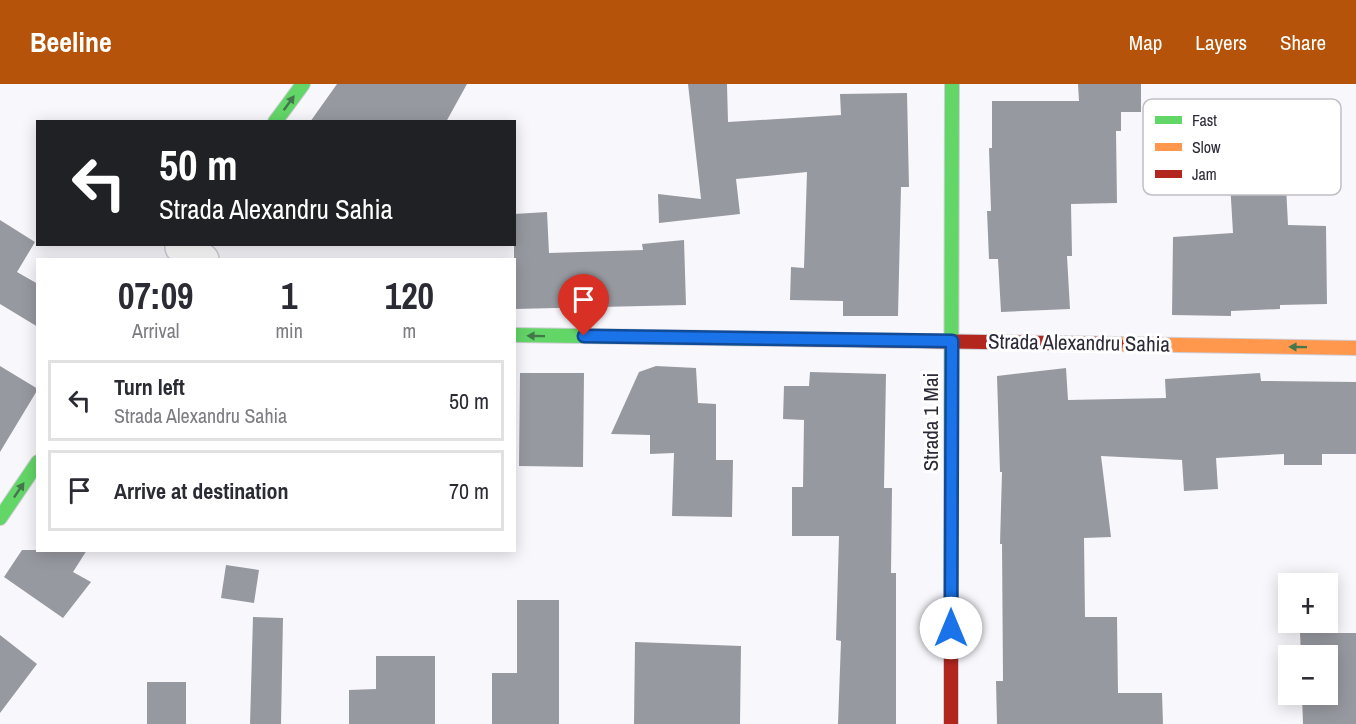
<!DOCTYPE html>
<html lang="en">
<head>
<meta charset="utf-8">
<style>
  :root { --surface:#fff; --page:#f7f7f7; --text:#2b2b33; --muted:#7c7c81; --line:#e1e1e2; --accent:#b45309 }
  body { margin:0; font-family:"Archivo Narrow",sans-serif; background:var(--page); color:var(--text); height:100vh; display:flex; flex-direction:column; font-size:22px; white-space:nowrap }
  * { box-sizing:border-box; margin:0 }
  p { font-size:20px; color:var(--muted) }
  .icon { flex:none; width:33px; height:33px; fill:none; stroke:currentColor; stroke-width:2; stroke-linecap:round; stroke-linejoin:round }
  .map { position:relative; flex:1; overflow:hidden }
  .side { position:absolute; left:36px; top:174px; width:480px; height:294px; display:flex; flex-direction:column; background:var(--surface); border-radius:0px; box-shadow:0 3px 15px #0003 }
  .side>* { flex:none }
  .hud { position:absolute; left:36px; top:36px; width:480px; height:126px; border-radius:0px; box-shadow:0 3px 15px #0003; background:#202124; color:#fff; overflow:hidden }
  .controls { position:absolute; left:1278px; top:489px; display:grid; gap:12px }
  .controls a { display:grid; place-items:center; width:60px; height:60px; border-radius:0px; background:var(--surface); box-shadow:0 3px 15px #0003; font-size:30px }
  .pin { position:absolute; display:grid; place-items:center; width:51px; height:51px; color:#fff; margin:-62px -26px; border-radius:50% 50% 50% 0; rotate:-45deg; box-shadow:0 0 6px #0007 }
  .pin .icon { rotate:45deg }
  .me { position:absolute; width:66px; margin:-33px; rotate:0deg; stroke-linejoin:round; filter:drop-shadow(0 0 4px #0008) }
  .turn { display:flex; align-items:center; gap:21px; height:126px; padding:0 24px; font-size:27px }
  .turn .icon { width:78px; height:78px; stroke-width:2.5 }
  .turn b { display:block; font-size:42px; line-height:51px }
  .eta { display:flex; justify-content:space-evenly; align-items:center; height:102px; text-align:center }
  .eta b { font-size:36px; font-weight:700; line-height:42px }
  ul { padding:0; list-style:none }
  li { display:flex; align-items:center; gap:18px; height:81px; margin:0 12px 9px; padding:0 12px; border:3px solid var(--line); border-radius:0px }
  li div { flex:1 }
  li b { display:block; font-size:22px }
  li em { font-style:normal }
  header { display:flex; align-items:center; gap:36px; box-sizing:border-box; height:84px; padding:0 30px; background:var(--accent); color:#fff }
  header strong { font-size:28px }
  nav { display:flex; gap:33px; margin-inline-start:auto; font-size:21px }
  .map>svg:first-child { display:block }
</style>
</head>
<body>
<header>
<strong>Beeline</strong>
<nav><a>Map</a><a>Layers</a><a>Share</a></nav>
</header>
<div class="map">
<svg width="1356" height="640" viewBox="0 0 1356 640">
  <rect width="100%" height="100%" fill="#f8f7fc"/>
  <path fill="#9799a0" d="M337,0H467L446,38H310Z
    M688,0H727L728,38L841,31L840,10L907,9L909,103H901L898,232H843V217L790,216L791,183L804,184L807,88L736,95L740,130L659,139L658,110L701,115Z
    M1078,0H1141V28H1121V47H1116L1117,119L1071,120L1072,172H1067L1070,225L1001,228L998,175H989L987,127H991L989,64H992V17H1079Z
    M1284,61L1288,141L1326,142L1327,220L1280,221V225L1231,227V232L1172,231L1173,153L1233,149L1228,64Z
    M547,128L549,169L643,166L642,160L684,156L686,221L514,225V130Z
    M0,136L35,158L17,188L38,200V243L0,220Z
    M0,282L38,305L0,368Z
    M656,282L696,284L698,319L716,320V376H733L732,433L672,432L674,369L650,370V351L611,350L639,288Z
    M1066,284L1068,316L1166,314L1165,295L1260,289L1261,297L1356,298V370H1322V381H1284V370L1216,374L1218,405L1184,407L1182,376L1101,372L1111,453L1084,454L1085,533H1117L1118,609H1162L1163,640H997L996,597H1003L1002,460H1000L1002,388H1000L997,292Z
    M810,288L886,290L884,404H892L891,489H896V640H838L841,557L836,556L839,452H792V403H803L804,336L783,335L784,302H809Z
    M520,289H584L583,383L519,382Z
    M22,466H87L73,488L91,498L63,534L4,493Z
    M226,481L259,486L254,519L221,514Z
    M517,516H559V640H492V589H517Z
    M253,533L283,534L281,640H250Z
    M1300,549H1356V640H1303L1302,610H1328V572H1301Z
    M0,551L37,580L0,629Z
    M635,558L741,562L740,640H634Z
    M376,572H435V640H349V606L376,605Z
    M147,598H186V640H147Z"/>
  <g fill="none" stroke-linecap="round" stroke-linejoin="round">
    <defs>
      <path id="street" d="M182,163L202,176"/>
      <path id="fast" d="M275,38L303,0
        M514,251L789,255
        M951,428L952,0
        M0,434L38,378"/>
      <path id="slow" d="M1117,260L1356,264"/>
      <path id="jam" d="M789,255L1117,260
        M951,640V428"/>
    </defs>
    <use href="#street" stroke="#d0ced7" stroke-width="36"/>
    <use href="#fast" stroke="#d0ced7" stroke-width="16"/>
    <use href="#slow" stroke="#d0ced7" stroke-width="16"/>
    <use href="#jam" stroke="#d0ced7" stroke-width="16"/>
    <use href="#street" stroke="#fefeff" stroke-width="33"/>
    <use href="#fast" stroke="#63d668" stroke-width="14"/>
    <use href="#slow" stroke="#ff974d" stroke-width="14"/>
    <use href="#jam" stroke="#b3261e" stroke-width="14"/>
  </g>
  <defs><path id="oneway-solid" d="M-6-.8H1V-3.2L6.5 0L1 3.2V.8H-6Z" transform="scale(1.5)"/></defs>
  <g fill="#45774d">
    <use href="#oneway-solid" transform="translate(289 19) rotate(-54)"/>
    <use href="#oneway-solid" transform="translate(536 252) rotate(-179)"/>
    <use href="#oneway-solid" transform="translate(1298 263) rotate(-179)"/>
    <use href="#oneway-solid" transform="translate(19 406) rotate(-56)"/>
  </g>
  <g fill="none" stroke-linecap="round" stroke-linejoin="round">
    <defs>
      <path id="route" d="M584,252L952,257L951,544"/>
    </defs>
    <use href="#route" stroke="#114b97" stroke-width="15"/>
    <use href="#route" stroke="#1a73e8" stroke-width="10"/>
  </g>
  <g text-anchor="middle" stroke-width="6" stroke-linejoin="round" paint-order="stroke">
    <g font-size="21" fill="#2d2a37" stroke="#fff">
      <text transform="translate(1079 259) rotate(1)" y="7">Strada Alexandru Sahia</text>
      <text transform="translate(931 338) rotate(-90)" y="7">Strada 1 Mai</text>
    </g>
  </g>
  <rect x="1143" y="15" width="198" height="96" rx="9" fill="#fff" stroke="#c0bfc3" stroke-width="1.5"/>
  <rect x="1155" y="32" width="27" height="8" fill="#63d668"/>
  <rect x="1155" y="59" width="27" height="8" fill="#ff974d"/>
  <rect x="1155" y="86" width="27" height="8" fill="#b3261e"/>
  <g font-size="16" fill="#2d2a37">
    <text x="1192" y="42">Fast</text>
    <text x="1192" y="69">Slow</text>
    <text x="1192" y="96">Jam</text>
  </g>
</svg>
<div class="controls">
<a>+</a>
<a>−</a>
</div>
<div class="pin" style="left:584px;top:252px;background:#d93025"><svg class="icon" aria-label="arrive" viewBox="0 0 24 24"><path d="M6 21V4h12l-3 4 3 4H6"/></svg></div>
<svg class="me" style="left:951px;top:544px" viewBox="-20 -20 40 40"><circle r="19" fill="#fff"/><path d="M0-13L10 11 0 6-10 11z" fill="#1a73e8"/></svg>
<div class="hud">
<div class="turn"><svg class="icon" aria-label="left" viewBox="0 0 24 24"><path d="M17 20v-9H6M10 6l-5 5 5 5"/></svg><div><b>50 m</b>Strada Alexandru Sahia</div></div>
</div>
<section class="side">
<div class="eta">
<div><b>07:09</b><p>Arrival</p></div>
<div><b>1</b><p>min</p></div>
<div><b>120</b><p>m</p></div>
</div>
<ul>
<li><svg class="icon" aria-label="left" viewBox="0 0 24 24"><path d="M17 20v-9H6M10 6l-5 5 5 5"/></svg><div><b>Turn left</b><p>Strada Alexandru Sahia</p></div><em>50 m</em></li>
<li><svg class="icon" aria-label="arrive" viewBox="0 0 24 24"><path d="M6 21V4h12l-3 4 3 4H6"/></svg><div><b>Arrive at destination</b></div><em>70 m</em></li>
</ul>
</section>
</div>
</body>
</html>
